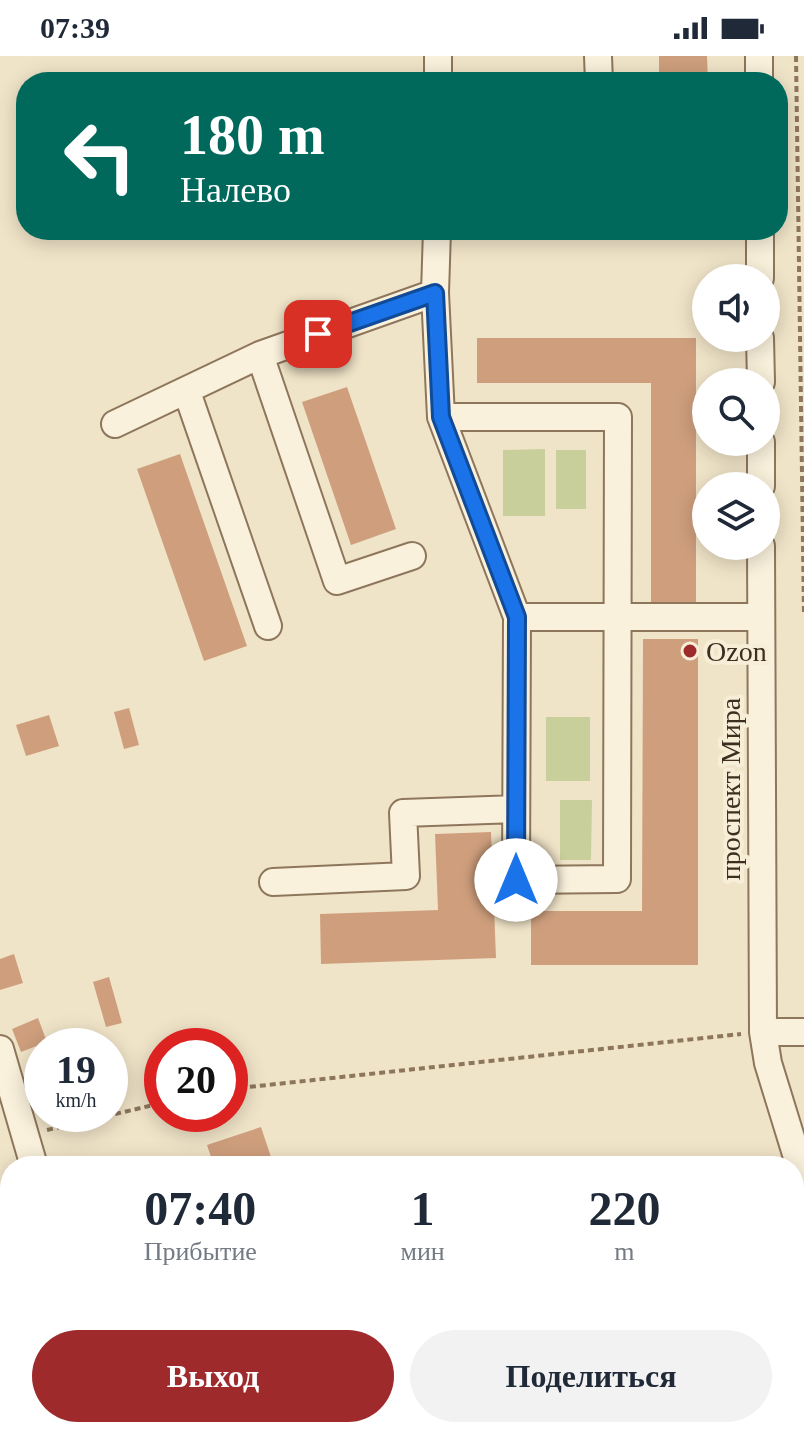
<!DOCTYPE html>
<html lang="ru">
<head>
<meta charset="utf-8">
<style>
  :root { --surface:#fff; --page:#f2f2f3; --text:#1f2937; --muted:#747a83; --accent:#9e2a2b }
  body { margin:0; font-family:Georgia,serif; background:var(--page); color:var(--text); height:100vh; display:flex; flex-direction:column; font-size:30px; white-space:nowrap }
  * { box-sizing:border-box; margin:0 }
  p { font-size:26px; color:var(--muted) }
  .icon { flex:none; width:44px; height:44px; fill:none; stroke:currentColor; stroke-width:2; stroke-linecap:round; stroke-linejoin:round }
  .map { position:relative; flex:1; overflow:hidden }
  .side { position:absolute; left:0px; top:1100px; width:804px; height:282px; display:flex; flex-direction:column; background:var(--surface); border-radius:32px 32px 0 0; box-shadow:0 4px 20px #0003 }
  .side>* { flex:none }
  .top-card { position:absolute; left:16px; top:16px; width:772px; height:168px; border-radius:32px; box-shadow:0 4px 20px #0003; background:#00695c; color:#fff; overflow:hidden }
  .buttons { position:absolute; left:692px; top:208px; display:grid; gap:16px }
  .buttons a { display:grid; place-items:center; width:88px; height:88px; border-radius:50%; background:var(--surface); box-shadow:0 4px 20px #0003; font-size:40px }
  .speed { position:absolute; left:24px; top:972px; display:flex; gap:16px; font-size:40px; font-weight:700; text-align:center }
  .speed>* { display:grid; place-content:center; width:104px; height:104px; border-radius:50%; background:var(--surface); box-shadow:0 4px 20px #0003; line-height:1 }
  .speed small { font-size:20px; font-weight:400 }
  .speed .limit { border:12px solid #d22; background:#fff; color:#111 }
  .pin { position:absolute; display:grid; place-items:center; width:68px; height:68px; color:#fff; margin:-34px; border-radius:16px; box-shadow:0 4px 12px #0006 }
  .me { position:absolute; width:88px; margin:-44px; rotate:0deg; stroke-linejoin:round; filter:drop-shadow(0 0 6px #0008) }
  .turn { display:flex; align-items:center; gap:28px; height:168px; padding:0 32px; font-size:36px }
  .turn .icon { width:104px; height:104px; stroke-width:2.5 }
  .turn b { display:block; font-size:56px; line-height:68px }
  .eta { display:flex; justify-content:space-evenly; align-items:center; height:136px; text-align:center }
  .eta b { font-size:48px; font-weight:600; line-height:56px }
  .cta { display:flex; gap:16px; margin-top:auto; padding:16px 32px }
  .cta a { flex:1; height:92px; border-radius:48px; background:var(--accent); color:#fff; font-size:32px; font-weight:600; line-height:92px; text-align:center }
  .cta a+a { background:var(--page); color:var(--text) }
  .status { display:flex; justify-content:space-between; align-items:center; height:56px; padding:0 40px; background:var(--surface); direction:ltr }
  .status svg { height:22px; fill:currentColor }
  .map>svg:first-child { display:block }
</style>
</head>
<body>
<div class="status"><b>07:39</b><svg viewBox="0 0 49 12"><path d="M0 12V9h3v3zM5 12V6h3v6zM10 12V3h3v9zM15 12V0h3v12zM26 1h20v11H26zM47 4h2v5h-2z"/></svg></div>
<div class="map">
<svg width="804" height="1381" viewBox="0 0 804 1381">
  <rect width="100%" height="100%" fill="#f0e4c8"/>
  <path fill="#c9cf9b" d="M545,393V460H503V394Z
    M556,394H586V453H556Z
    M546,661H590V725H546Z
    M560,744H592L591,804H560Z"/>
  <path fill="#cf9f7d" d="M659,0H707L708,26H659Z
    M477,282H696V547H651V327H477Z
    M347,331L396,473L351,489L302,346Z
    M180,398L247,590L204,605L137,413Z
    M643,583H698V909H531V855H642Z
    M129,652L139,689L124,693L114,656Z
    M49,659L59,690L26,700L16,669Z
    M491,776L496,902L321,908L320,858L438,854L435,778Z
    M14,898L23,927L0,934V903Z
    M109,921L122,967L106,971L93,926Z
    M38,962L47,986L21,996L12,973Z
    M261,1071L274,1110H214L207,1089Z
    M14,1372H58L61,1381H17Z
    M304,1372H381L384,1381H307Z"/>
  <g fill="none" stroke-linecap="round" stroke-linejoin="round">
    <defs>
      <path id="minor" d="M438,0V26
        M598,0L599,26
        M759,0V26
        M437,174L435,237L441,361L517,561L516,824L617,823L618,361H441
        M760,174V222
        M760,282L761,326
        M260,299L337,525L412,500
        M187,336L268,570
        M115,368L260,299L435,237
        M761,386V430
        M761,490L763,976L768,1007L804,1124
        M517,561H761
        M273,826L406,820L403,757L516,753
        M763,976H804
        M0,993L34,1110
        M111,1372L114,1381"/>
    </defs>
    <use href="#minor" stroke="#8d765c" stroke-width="30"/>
    <path stroke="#8d765c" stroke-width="4" stroke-dasharray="6 4" stroke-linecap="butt" d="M796,0L804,558
      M230,1033L741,978
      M47,1074L162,1047
      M0,1138L10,1134
      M794,1348L804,1372"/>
    <use href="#minor" stroke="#faf1dc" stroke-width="26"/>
  </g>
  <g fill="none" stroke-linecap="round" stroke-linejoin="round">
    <defs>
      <path id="route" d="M318,278L435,237L441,361L517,561L516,824"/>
    </defs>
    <use href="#route" stroke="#114b97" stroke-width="20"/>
    <use href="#route" stroke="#1a73e8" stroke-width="14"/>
  </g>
  <circle fill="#9e2a2b" stroke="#f7eed8" stroke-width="3" cx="690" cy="595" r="8"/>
  <g text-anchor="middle" stroke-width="8" stroke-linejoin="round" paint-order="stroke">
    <g font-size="28" fill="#3d2e20" stroke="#f7eed8" text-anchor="start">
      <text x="706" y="605">Ozon</text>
    </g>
    <g font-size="28" fill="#3d2e20" stroke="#f7eed8">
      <text transform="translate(730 733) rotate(-90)" y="10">проспект Мира</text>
    </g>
  </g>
</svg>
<div class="buttons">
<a><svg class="icon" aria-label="sound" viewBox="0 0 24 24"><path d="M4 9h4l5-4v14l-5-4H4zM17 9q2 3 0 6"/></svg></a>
<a><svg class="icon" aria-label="search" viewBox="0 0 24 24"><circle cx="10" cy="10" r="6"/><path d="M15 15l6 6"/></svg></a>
<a><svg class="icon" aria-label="layers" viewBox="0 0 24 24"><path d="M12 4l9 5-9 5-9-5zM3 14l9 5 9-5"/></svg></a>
</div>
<div class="speed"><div>19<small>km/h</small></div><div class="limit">20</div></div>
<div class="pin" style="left:318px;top:278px;background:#d93025"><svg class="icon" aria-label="arrive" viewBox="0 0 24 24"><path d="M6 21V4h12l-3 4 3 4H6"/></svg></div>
<svg class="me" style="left:516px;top:824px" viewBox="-20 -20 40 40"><circle r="19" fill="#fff"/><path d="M0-13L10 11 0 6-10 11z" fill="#1a73e8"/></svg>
<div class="top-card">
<div class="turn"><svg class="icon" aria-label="left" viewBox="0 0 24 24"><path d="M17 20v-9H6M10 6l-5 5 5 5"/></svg><div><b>180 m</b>Налево</div></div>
</div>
<section class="side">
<div class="eta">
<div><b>07:40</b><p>Прибытие</p></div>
<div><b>1</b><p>мин</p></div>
<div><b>220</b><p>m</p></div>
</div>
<div class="cta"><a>Выход</a><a>Поделиться</a></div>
</section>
</div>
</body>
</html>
